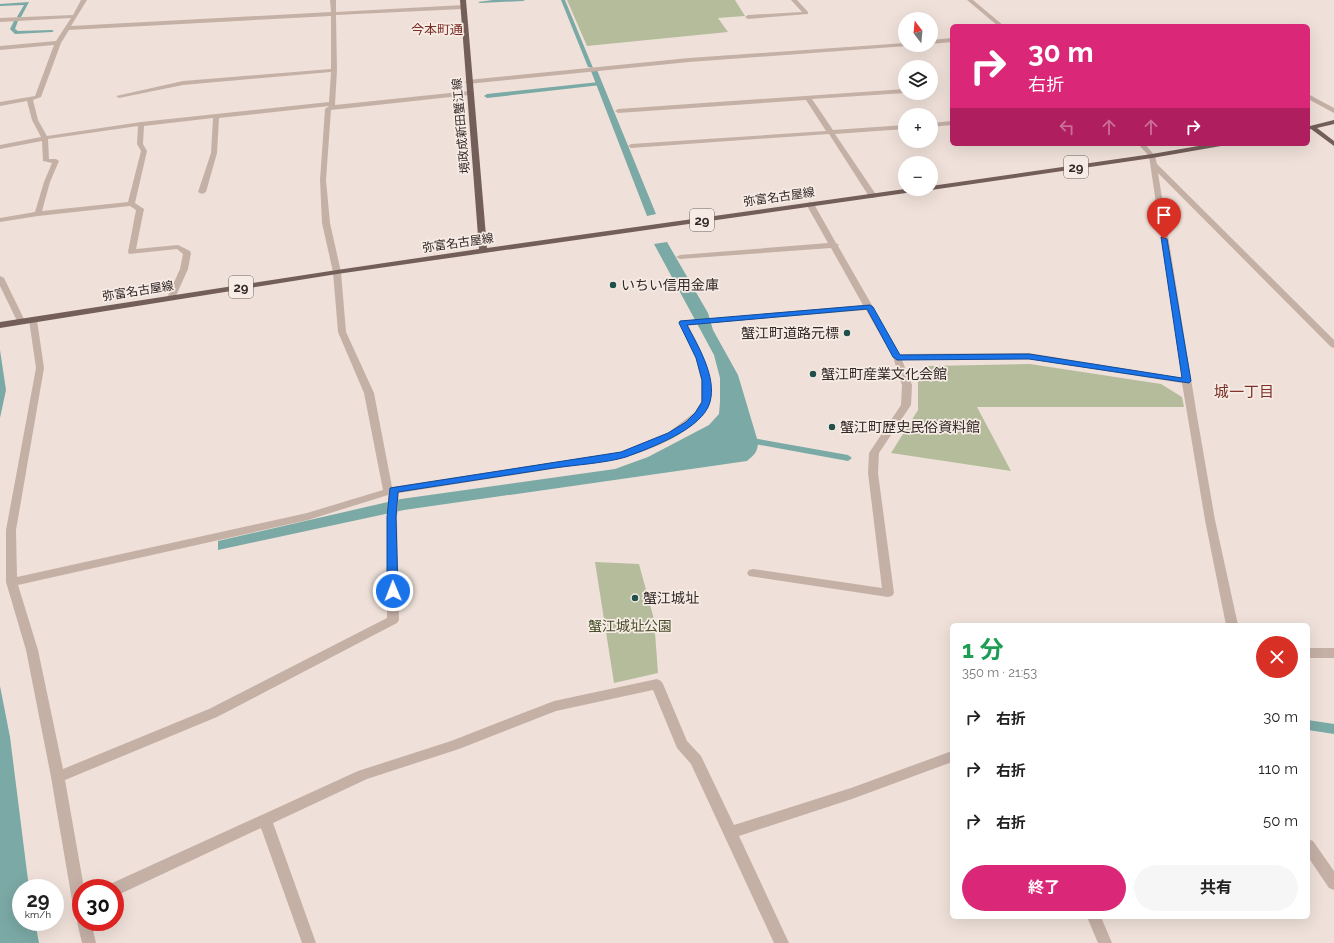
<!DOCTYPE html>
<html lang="ja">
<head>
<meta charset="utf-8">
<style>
  :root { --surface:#fff; --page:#f6f6f6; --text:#222; --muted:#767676; --accent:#db2777 }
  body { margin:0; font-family:Raleway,"Noto Sans JP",sans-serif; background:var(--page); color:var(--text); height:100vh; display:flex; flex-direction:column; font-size:15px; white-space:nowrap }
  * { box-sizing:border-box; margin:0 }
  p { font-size:13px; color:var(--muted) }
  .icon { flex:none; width:22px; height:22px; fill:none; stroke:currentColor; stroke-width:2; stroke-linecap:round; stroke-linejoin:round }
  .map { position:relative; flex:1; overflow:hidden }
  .panel { position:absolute; left:950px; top:623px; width:360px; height:296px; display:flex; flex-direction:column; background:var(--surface); border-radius:6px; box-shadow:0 4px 16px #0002 }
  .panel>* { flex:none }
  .top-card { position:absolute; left:950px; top:24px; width:360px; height:122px; border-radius:6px; box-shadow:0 4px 16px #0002; background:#db2777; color:#fff; overflow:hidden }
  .needle { width:26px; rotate:344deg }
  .tools { position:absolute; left:898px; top:12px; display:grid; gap:8px }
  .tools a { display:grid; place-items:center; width:40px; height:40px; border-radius:50%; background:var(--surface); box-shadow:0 4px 16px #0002; font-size:20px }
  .speed { position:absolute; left:12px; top:879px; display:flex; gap:8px; font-size:20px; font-weight:700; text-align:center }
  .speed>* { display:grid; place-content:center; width:52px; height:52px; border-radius:50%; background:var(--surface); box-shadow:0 4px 16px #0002; line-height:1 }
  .speed small { font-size:10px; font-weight:400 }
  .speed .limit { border:6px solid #d22; background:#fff; color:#111 }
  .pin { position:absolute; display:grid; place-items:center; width:34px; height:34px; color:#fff; margin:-41px -17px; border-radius:50% 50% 50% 0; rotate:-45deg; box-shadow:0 0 4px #0007 }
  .pin .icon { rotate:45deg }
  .me { position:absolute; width:44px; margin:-22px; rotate:359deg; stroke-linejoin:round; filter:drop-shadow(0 0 3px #0008) }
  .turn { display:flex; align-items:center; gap:14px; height:84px; padding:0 12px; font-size:18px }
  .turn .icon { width:52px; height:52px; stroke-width:2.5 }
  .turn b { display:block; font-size:28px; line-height:34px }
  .lanes { display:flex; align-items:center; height:38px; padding:0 12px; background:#0003; justify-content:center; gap:20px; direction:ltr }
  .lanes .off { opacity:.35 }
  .round { display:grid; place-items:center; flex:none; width:42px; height:42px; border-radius:21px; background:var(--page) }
  .overview { display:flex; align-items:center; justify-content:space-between; height:68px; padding:0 12px }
  h1 { font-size:24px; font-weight:700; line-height:30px; color:#1e9e55 }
  .cta { display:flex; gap:8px; margin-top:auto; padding:8px 12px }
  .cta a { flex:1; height:46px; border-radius:24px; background:var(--accent); color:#fff; font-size:16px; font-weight:700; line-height:46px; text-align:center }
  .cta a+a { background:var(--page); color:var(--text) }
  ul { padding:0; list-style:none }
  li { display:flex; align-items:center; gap:12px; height:52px; padding:0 12px }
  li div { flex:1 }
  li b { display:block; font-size:15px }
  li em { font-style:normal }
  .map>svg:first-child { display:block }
</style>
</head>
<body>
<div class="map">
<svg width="1334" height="943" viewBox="0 0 1334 943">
  <rect width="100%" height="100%" fill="#efe1d9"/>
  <path fill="#b5bc9b" d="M567,0H735L745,16L718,18L728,32L587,46Z
    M1030,364L1161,384L1182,397L1184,407H977L1011,471L891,453L918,410V372L928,366Z
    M595,562L639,564L654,619L658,673L614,683Z"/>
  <path fill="#7ba9a5" d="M597,70L656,214L647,216L591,71Z
    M667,242L708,313L713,330L738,375L758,442C758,452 754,455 747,461L404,510L218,550V541L401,499L615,469L648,457L709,425L719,414L720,402V378L714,355L654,244Z
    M0,350L6,390L0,418Z
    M0,686L10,737L29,888H21V922H35L39,943H0Z"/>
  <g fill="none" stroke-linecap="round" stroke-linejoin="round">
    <path fill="#7ba9a5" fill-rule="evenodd" d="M493,0H525L523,1L480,3L478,2Z
      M561,0H565L593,68L588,67Z
      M29,2L21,17L19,18L17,17L24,5L0,6V4Z
      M16,20L18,21L15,29L18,31L52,30L54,31L52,32L15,34L10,29L14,21Z
      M599,82L602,84L601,85L487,98L484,96L487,94Z
      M747,437L848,455L852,458L848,461L744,442L743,440Z
      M1308,720L1334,724V734L1308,730Z"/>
    <path fill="#c5b0a6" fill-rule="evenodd" d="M81,0H87L71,26L331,12L330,0H336V12L463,5L466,7L463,9L336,15L337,70L335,105L469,91L472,93L469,95L331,110L326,180L330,223L341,272L346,332L374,393L392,487L621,452L668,433L695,412L701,402V380L696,358L679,323L680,321L863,305L831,248L680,259L676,257L680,255L828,243L806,204L810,202L814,204L836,243L839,245L838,246L900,354L1029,353L1182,378L1149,156L1138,144H1145L1155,156L1157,164L1334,340V348L1331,347L1158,173L1196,410L1215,520L1238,625H1226L1205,520L1182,383L1029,359L902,360L912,385L911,405L879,453L878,473L894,593L892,596L888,597L749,576L747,573L749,570L753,569L882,588L868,473L869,453L901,405L902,385L893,357L866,310L688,325C699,346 710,367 711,391C711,394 711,399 710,403C700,431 649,451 622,458L399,493L397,517L399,620L397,623L217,717L65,780L84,888H81V922H91L96,943H82L77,922L78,918L76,917L74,912L51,777L26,650L6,582V530L36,368L29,320L33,317L37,320L44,368L16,530L17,577L307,513L383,490L364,393L338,332L333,272L322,223L320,180L325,109L329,106L219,118L217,153L206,192L202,194L198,192L211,153L213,118L144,126L143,144L147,151L135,203L144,209L136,249L178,245L190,251L191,253L188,269L174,300H168L167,298L180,269L183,254L177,249L129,254L128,252L136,210L130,206L38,216L0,222V218L35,212L44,182L52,163L43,161L42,141L0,149V145L41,137L32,120L27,101L0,106V102L35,96L54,45L0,50V46L56,41L71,18L0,22V18L73,15ZM331,16V69L183,81L116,96L119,98L183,85L331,72L329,102L141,122L47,136L38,120L33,100L41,97L61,43L69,30ZM138,126L137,144L141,151L128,202L42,211L50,182L59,161L56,159H49L48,139ZM388,495L387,618L209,709L63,769L38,650L18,585L308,520Z
      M791,0H797L808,12V14L748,19L745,17L748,15L802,12Z
      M967,0H973L1004,26H998Z
      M952,38V42L931,44V40Z
      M905,43V45H908L907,46L689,62L468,84L465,82L468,80L689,58Z
      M905,89V93L812,99L833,130L905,125V129L835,134L877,196L873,198H870L829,134L631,148L628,146L631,144L826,131L806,100L618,113L615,111L618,109Z
      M1308,94L1334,108V113L1308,99Z
      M952,121V125L931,127V123Z
      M0,276L4,278L25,321L24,323L21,324L17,321L0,286Z
      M1308,648H1334V658H1308Z
      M657,679L661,681L663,684L687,741L701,756L734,825L851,788L952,751V762L852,799L739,836L789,943H774L691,764L677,748L653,690L556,711L459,749L367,779L273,823L316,943H302L261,828L120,894L115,896V888H108L110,884L358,771L451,741L554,701Z
      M1308,839L1313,841L1334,871V890L1329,888L1308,857Z
      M1087,917H1101L1112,943H1098Z"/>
    <path fill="#735e59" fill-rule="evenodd" d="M460,0H466L487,248L905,189H924L920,191L337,274L0,328V322L337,270L479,249Z
      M1334,120V124L1317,128L1334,141V146L1311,129L1308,130V126H1310Z
      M1210,144H1224L1221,146L1152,158L931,190L928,189H931V186L1152,154Z"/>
  </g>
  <path fill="#1a73e8" stroke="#114b97" d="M1161,237L1167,239L1191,381L1189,383L1029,359L897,360L893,357L867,309L687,325C698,346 717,377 710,402C703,429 650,448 626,457C606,463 575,465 554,468C502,476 450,484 398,492L396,517L398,591L393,594L387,591V517L390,488L621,452L668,433L686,422L695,413L702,402V380L696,358L679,323L680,321L870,305L873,307L900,355L1029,354L1182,378Z"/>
  <g fill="#20504c" stroke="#f7ece5" stroke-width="1.5">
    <circle cx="613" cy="285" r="4"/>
    <circle cx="847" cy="333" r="4"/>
    <circle cx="813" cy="374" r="4"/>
    <circle cx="832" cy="427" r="4"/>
    <circle cx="635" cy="598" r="4"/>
  </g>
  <g text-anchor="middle" stroke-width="3.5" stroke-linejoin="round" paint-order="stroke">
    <g font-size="12" fill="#322826" stroke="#f7ece5">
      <text transform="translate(461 126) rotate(-95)" y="4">境政成新田蟹江線</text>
      <text transform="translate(779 197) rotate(-8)" y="4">弥富名古屋線</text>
      <text transform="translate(458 243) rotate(-8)" y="4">弥富名古屋線</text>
      <text transform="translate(138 291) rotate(-9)" y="4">弥富名古屋線</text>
    </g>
    <g font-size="13" fill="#7a2f27" stroke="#f7ece5">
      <text x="437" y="34">今本町通</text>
    </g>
    <g fill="#f7ece5" stroke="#6d635f" stroke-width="1">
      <rect x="1064" y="156" width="24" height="22" rx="3"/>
      <rect x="690" y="209" width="24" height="22" rx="3"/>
      <rect x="229" y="276" width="24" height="22" rx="3"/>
    </g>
    <g font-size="13" font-weight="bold" fill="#322826">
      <text x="1076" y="172">29</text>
      <text x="702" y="225">29</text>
      <text x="241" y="292">29</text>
    </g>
    <g font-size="14" fill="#322826" stroke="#f7ece5" text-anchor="start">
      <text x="621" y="290">いちい信用金庫</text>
      <text x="839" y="338" text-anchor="end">蟹江町道路元標</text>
      <text x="821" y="379">蟹江町産業文化会館</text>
      <text x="840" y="432">蟹江町歴史民俗資料館</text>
      <text x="643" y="603">蟹江城址</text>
    </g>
    <g font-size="14" fill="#464e2c" stroke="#f7ece5">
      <text x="630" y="631">蟹江城址公園</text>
    </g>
    <g font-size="15" fill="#7a2f27" stroke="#f7ece5">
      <text x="1244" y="397">城一丁目</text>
    </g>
  </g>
</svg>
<div class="tools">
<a><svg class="needle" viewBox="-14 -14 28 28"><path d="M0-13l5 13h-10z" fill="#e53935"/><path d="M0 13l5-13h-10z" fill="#767676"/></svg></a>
<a><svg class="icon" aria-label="layers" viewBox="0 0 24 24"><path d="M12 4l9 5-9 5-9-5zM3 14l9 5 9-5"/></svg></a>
<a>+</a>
<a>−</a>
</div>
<div class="speed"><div>29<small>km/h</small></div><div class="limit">30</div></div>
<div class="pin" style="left:1164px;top:239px;background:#d93025"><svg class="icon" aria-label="arrive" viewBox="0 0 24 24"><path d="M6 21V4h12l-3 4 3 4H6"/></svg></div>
<svg class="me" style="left:393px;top:591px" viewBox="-20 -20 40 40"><circle r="17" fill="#1a73e8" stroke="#fff" stroke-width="3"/><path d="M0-11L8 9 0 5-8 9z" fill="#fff"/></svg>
<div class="top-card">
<div class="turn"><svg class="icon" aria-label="right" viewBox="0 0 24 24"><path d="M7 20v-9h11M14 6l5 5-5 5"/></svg><div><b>30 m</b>右折</div></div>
<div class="lanes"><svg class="icon off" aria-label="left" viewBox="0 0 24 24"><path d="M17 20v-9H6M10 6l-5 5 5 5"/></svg><svg class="icon off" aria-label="ahead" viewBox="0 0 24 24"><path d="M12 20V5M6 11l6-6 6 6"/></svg><svg class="icon off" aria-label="ahead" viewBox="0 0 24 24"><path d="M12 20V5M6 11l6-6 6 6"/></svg><svg class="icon" aria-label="right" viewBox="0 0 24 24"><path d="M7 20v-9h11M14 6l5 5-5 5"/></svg></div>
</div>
<section class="panel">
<div class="overview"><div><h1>1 分</h1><p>350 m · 21:53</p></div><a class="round" style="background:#d93025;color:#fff"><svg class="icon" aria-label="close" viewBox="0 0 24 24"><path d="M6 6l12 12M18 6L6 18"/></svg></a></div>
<ul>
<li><svg class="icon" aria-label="right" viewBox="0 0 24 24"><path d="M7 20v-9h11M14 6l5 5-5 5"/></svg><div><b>右折</b></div><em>30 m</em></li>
<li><svg class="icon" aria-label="right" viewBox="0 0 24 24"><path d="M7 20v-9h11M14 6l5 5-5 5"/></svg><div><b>右折</b></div><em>110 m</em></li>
<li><svg class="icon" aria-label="right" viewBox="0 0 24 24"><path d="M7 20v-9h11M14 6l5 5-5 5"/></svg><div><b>右折</b></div><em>50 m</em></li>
</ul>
<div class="cta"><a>終了</a><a>共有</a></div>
</section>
</div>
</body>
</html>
